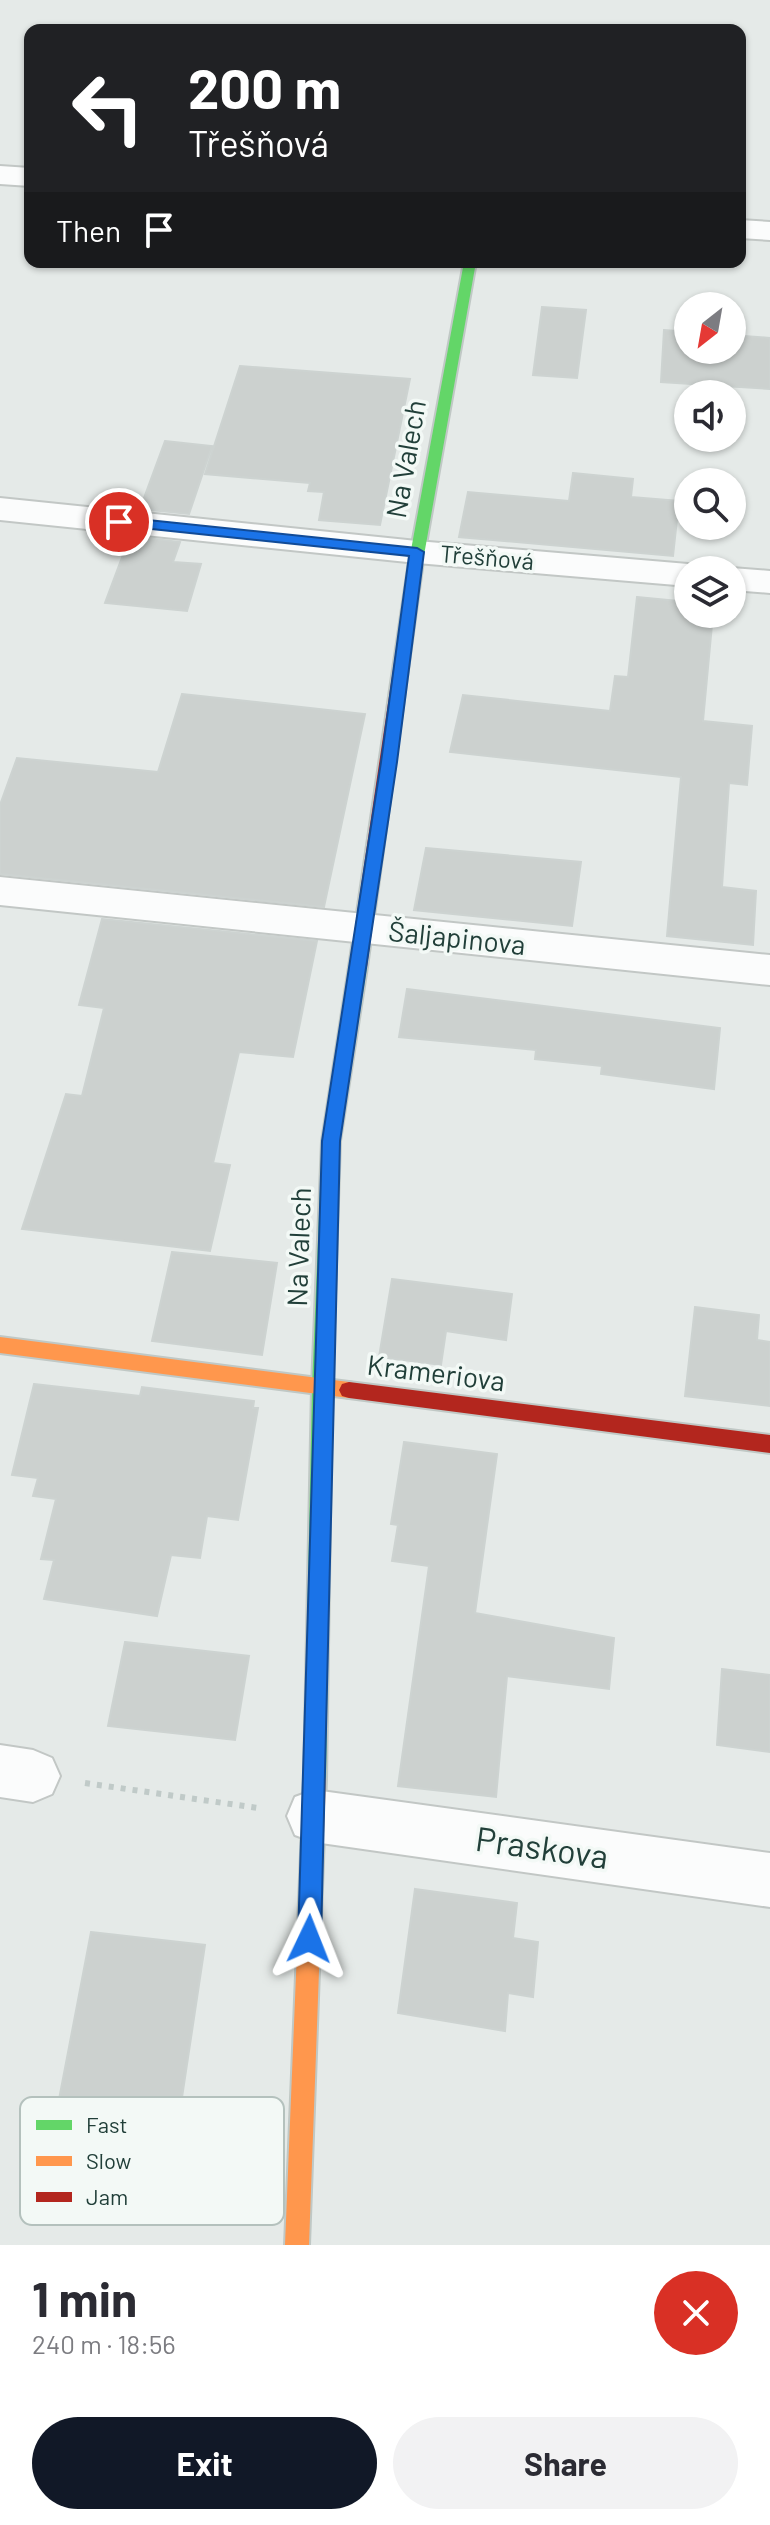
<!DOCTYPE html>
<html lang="en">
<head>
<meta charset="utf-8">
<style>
  :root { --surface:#fff; --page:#f2f2f3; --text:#2b2b33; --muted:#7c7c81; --accent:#111827 }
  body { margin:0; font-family:Barlow,sans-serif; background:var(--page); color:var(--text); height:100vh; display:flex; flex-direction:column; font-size:30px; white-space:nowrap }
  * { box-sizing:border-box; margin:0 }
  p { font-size:26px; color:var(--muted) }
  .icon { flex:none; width:44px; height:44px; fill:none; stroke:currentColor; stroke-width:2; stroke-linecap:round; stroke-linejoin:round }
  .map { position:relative; height:2245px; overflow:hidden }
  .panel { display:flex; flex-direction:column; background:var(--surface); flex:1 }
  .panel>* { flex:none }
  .banner { position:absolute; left:24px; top:24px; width:722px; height:244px; border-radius:16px; box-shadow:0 2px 6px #0004; background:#202124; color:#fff; overflow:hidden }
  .needle { width:52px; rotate:211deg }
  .tools { position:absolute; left:674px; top:292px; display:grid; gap:16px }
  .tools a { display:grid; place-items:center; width:72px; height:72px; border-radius:50%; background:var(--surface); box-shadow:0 2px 6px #0004; font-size:40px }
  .pin { position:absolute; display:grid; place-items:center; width:68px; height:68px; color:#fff; margin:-34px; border:4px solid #fff; border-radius:50%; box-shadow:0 2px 8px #0007 }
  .me { position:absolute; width:88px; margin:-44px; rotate:2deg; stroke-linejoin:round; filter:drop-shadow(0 0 6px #0008) }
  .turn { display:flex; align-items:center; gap:28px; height:168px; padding:0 32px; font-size:36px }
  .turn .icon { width:104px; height:104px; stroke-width:2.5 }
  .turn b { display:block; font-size:56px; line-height:68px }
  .then { display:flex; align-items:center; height:76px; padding:0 32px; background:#0003; gap:16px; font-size:30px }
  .round { display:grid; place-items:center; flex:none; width:84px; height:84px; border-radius:42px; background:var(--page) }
  .head { display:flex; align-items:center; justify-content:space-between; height:136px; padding:0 32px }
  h1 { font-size:48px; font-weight:700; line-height:60px }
  .primary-button { display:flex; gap:16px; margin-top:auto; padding:16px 32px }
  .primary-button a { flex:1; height:92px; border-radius:48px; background:var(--accent); color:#fff; font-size:32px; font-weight:700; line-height:92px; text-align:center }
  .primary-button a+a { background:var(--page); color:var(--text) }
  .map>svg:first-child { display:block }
</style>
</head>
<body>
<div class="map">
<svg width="770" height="2245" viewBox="0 0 770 2245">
  <rect width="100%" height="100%" fill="#e5eae8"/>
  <path fill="#ccd1cf" stroke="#cdd3d1" stroke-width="2" d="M542,307L586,310L577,378L533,375Z
    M664,330L688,332V350H732V335L770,338V389L661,382Z
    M240,366L410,379L380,525L319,520L324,492L308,491L310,483L205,474Z
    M165,441L212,446L189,514L140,509Z
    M573,473L633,479L631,497L679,501L673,556L459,537L468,492L569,501Z
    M130,536L180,542L173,562L201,564L187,611L105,603Z
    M637,597L688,602V614H713L703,721L752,726L747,785L729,783L722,887L756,891L753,945L667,936L681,777L450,752L463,695L610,711L615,676L628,677Z
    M182,694L365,714L324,907L0,874V805L17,758L158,772Z
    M426,848L581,862L572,926L414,910Z
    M102,919L317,941L293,1057L239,1052L213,1163L230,1165L210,1251L22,1229L66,1094L82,1096L104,1008L79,1005Z
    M407,989L720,1028L714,1089L601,1074L602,1066L535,1059L536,1050L399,1037Z
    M172,1252L277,1263L262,1355L152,1341Z
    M392,1279L512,1294L506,1340L446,1331L441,1365L379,1357Z
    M695,1307L759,1315L757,1340L770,1342V1406L685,1396Z
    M34,1384L140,1396L142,1387L254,1401L253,1408H258L238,1520L207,1516L200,1558L171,1555L157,1616L44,1599L54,1560L41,1559L56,1499L33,1496L38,1478L12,1475Z
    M404,1442L497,1454L475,1613L614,1638L609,1689L507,1676L496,1797L398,1786L429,1566L392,1561L398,1525L391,1524Z
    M125,1642L249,1656L235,1740L108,1726Z
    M722,1669L770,1675V1752L717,1745Z
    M415,1889L517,1903L513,1938L538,1942L533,1997L508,1993L505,2031L398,2013Z
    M91,1932L205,1945L178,2124L57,2110Z"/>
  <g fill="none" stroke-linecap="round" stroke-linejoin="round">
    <defs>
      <path id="street" d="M0,166L30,168V186L0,184Z
        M740,220L770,222V240L740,238Z
        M0,498L417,541L688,564L703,570H688V586L417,563L0,520Z
        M732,568L770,571V593L732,590V570H723Z
        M0,877L770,955V985L0,905Z
        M0,1745L33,1750L52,1758L60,1776L52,1794L33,1802L0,1797Z
        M314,1790L770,1853V1907L314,1842L295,1835L287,1816L295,1797Z"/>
      <path id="fast" d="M464,262H476L423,561L416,566L409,561Z
        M358,961L367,967L340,1141L332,1387L326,1779L323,1786L315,1790L307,1786L304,1779L312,1387L322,1141L349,967Z"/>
      <path id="slow" d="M0,1337L349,1382L356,1384L359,1390L356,1396L349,1398L0,1353Z
        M315,1768L323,1772L326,1779L309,2245H285L304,1779L307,1772Z"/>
      <path id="jam" d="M416,556L423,561L367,967L358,973L349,967L409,561Z
        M349,1382L770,1435V1453L349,1398L342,1396L339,1390L342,1384Z"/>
    </defs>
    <use href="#street" stroke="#c2c7c5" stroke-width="4"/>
    <use href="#fast" stroke="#c0c8c5" stroke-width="4"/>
    <use href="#slow" stroke="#c0c8c5" stroke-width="4"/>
    <use href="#jam" stroke="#c0c8c5" stroke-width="4"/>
    <path stroke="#c0cac8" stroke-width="6" stroke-dasharray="5 7" stroke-linecap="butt" d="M85,1783L258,1808"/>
    <use href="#street" fill="#fbfcfc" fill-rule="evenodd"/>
    <use href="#fast" fill="#63d668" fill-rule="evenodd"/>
    <use href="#slow" fill="#ff974d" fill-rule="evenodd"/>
    <use href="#jam" fill="#b3261e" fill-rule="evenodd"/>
  </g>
  <path fill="#1a73e8" stroke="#114b97" stroke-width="2" d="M119,517L417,548L424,552L397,762L340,1141L321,1939L318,1947L309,1950L301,1947L298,1939L322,1141L381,762L409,556L114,525L112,522Z"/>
  <g text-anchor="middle" stroke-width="7" stroke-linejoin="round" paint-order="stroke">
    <g font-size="24" fill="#213f39" stroke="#f3f9f6">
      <text transform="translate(487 558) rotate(5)" y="8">Třešňová</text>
    </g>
    <g font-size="28" fill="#213f39" stroke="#f3f9f6">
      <text transform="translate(406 459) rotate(-80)" y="10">Na Valech</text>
      <text transform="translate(457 938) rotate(6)" y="10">Šaljapinova</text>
      <text transform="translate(299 1247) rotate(-88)" y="10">Na Valech</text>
      <text transform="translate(436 1373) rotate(7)" y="10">Krameriova</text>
    </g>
    <g font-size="34" fill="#213f39" stroke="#f3f9f6">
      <text transform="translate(542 1848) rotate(8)" y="12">Praskova</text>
    </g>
  </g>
  <rect x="20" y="2097" width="264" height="128" rx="12" fill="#f3f9f6" stroke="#b4c1bd" stroke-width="2"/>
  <rect x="36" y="2120" width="36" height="10" fill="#63d668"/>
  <rect x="36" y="2156" width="36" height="10" fill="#ff974d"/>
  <rect x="36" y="2192" width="36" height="10" fill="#b3261e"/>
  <g font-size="22" fill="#213f39">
    <text x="86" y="2133">Fast</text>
    <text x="86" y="2169">Slow</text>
    <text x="86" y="2205">Jam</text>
  </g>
</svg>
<div class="tools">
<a><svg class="needle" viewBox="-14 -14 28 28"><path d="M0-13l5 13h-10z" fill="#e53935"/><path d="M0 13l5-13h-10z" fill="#7c7c81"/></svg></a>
<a><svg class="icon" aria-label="sound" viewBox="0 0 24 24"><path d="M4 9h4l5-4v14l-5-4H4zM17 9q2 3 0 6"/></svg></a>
<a><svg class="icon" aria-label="search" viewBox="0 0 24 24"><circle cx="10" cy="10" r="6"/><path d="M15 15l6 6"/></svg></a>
<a><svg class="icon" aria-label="layers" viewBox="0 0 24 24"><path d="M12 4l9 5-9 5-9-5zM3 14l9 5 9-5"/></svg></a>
</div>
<div class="pin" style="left:119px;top:522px;background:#d93025"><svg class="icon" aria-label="arrive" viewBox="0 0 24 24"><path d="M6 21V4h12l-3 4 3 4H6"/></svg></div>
<svg class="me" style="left:309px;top:1939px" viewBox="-20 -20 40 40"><path d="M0-17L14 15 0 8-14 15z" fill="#1a73e8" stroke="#fff" stroke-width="4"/></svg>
<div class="banner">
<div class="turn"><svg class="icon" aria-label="left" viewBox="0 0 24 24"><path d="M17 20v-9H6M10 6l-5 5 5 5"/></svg><div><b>200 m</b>Třešňová</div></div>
<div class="then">Then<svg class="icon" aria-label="arrive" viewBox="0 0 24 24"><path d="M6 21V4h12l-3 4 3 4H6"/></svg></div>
</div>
</div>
<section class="panel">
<div class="head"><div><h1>1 min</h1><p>240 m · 18:56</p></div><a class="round" style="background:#d93025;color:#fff"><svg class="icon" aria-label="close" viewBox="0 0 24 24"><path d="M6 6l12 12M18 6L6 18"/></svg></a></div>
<div class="primary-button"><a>Exit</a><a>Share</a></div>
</section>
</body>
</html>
